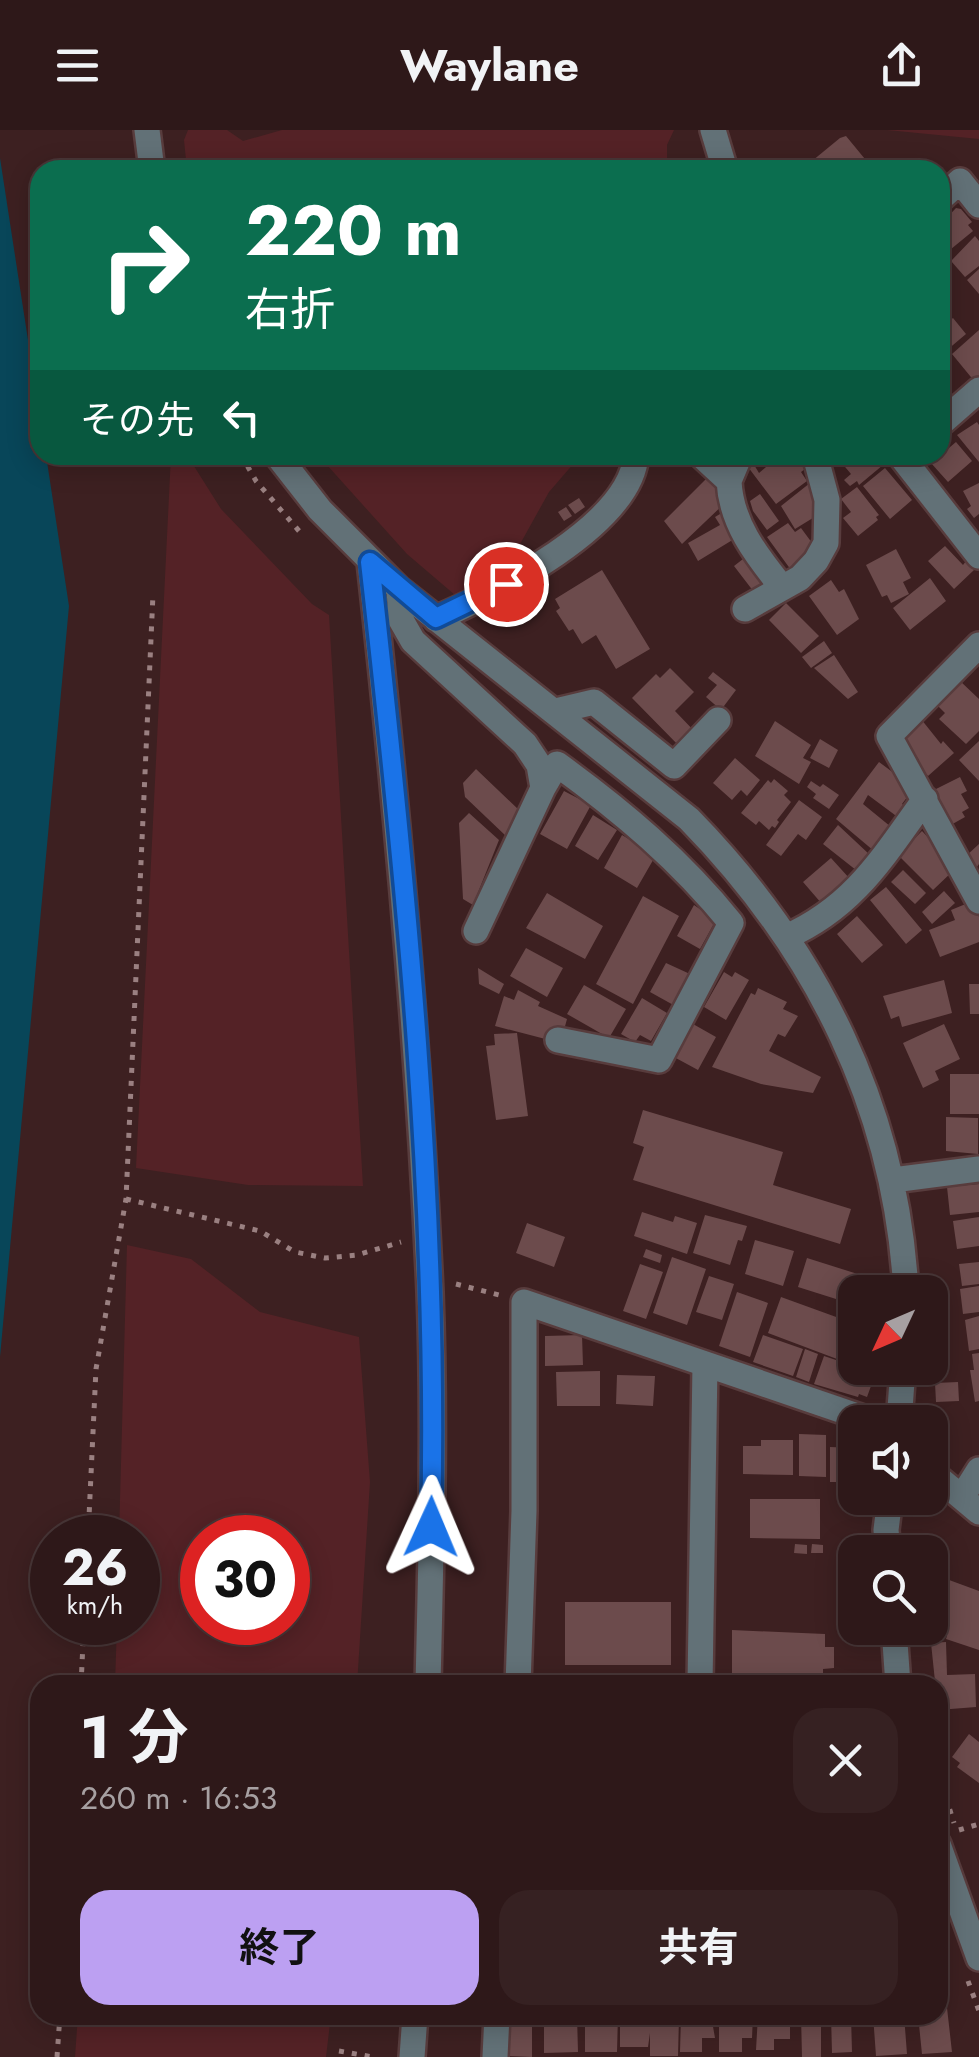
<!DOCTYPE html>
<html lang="ja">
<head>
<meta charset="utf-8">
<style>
  :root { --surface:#2e1819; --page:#362122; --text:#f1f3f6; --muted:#a7a0a2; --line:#493738; --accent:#bca0f2 }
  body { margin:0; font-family:Jost,"Noto Sans JP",sans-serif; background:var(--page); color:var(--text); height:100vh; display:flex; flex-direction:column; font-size:38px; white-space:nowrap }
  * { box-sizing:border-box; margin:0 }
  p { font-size:32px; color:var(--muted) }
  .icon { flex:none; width:55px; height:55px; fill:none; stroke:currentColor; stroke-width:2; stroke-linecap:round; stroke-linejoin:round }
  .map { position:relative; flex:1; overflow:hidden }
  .panel { position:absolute; left:30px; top:1545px; width:918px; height:350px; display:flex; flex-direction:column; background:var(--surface); border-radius:30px; box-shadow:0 5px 25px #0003,0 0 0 2px var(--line) }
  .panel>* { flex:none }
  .guide { position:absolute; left:30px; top:30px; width:920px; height:305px; border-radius:30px; box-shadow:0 5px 25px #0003,0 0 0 2px var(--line); background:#0b6e4f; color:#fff; overflow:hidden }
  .needle { width:65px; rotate:226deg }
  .controls { position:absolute; left:838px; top:1145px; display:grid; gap:20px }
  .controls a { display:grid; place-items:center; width:110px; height:110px; border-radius:20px; background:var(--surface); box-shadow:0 5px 25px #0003,0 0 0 2px var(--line); font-size:50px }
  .speed { position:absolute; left:30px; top:1385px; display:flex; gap:20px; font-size:50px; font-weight:700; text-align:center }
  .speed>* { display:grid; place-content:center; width:130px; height:130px; border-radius:50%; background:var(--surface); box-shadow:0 5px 25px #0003,0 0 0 2px var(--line); line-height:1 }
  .speed small { font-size:25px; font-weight:400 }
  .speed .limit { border:15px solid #d22; background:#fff; color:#111 }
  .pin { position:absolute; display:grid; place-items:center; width:85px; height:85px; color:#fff; margin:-42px; border:5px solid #fff; border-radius:50%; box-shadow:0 2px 10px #0007 }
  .me { position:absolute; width:110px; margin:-55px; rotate:1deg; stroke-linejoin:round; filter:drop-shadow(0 0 8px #0008) }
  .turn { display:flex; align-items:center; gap:35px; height:210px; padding:0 50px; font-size:45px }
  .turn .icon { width:130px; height:130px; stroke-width:2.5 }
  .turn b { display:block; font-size:70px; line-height:85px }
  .then { display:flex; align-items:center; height:95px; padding:0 50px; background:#0003; gap:20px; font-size:38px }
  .round { display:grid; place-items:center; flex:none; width:105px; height:105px; border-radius:30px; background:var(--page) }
  .headline { display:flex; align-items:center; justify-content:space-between; height:170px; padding:0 50px }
  h1 { font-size:60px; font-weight:700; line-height:75px }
  .button { display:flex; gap:20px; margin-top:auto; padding:20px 50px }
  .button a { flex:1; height:115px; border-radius:30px; background:var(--accent); color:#111; font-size:40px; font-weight:700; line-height:115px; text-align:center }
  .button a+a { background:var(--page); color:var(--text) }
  header { display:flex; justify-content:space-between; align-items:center; height:130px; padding:0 50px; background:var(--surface); font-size:45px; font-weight:700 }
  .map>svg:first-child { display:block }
</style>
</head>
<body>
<header><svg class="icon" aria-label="menu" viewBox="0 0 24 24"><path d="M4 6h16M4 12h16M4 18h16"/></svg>Waylane<svg class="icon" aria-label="share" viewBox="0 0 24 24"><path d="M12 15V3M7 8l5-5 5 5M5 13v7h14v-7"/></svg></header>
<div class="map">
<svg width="979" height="1927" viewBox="0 0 979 1927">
  <rect width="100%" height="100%" fill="#3d2021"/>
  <path fill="#542226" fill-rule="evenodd" d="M188,0H227L243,11L282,0H674L667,15V40H187L184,10Z
    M887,0H979V9Z
    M171,325H187L221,379L312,474L329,485L363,1056L248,1055L136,1038Z
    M318,325H581L549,362L519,416L481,454L455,465L407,424Z
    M127,1115L191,1129L260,1182L359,1207L370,1352L357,1555H115L117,1493L138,1492V1408L119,1407ZM202,1408H288V1492H202Z
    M78,1885H331L326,1927H75Z"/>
  <path fill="#084659" d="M0,28L40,288V325H46L69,476L0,1227Z"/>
  <path fill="#6c4b4c" d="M846,6L874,40H801L840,8Z
    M956,78L961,79L972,92L968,95L973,101L945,124L940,118V95Z
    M975,106L979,111V136L965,147L951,131Z
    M979,139V164L967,150Z
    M940,144L950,155L940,165Z
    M953,188L966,204L940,226V192L943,196Z
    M979,200V249L975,252L952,224Z
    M977,292L979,295V332L957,305Z
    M956,312L972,331L948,352L931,333Z
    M755,325H803L805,329L800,333L805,339L801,342L807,351L776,374L748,337L753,333L759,343L766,337Z
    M835,325H883L878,330L883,335L859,355L857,351L850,356L844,350L851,344Z
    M885,338L912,370L890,389L863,356Z
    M712,343L728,370L682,414L664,391Z
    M810,353L820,369L814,373L821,383L795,399L781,376Z
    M979,353V384L974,388L967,379L971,376L963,361Z
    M857,357L879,385L876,387L878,390L858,406L843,388L851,382L841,369Z
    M760,364L779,391L767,400L753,381L750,371Z
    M579,368L585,377L575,384L568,375Z
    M566,377L572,386L564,391L558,382Z
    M725,381L739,406L698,431L688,413L720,395L715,387Z
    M788,393L795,402L801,398L818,421L791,440L767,407Z
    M945,416L963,435L966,431L974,440L954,459L928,431Z
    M896,419L911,448L903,452L909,464L891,473L887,465L882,467L866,435Z
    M752,422L775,452L757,466L734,436Z
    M602,440L650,519L616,539L596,505L582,514L573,499L569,501L556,481L560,478L555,469Z
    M930,448L946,471L910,500L893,478Z
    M831,450L839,462L844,459L859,489L837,505L809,466Z
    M786,473L819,506L801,523L769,490Z
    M824,511L832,523L811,538L802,527Z
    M834,525L858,562L848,569L814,538Z
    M670,538L694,562L675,581L698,605L683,620L632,568L656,544L660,548Z
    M713,542L736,560L721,580L706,567L717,555L708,548Z
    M959,550L979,569V601L966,614L939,589L945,583L936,574Z
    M921,589L941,614L943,611L954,623L928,646L916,633L919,630L901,605Z
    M775,591L811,615L803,628L811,632L799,654L755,626Z
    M820,609L838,620L829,638L810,628Z
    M979,611V651L959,630Z
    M735,628L760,650L747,666L741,660L732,670L713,653Z
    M879,632L914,658L902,674L910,680L903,691L868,665L863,674L896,701L874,721L836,689Z
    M476,639L520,681L507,707L465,667L463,653Z
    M960,647L967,661L961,664L969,678L962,682L965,687L949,696L932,661Z
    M774,649L788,661L784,665L791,672L777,690L779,692L775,698L772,696L769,700L759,691L756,695L741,683L768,650L771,653Z
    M811,651L820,657L823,654L839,665L829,679L813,668L816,664L807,657Z
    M564,661L591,675L567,719L540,704Z
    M799,670L822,687L806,710L798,704L781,726L766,715Z
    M469,683L499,710L473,775L463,769L459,693Z
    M593,685L617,700L598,730L575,716Z
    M838,695L870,725L861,744L823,714Z
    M922,701L945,725L954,740L933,760L898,725Z
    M622,705L656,725L637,758L604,738Z
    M979,714V734L977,737L966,726Z
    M831,728L850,749L822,774L803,752Z
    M903,740L926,763L915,774L891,752Z
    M886,757L922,800L906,814L870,770Z
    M944,761L955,773L932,794L922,782Z
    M547,763L603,796L585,829L526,798Z
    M643,766L679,786L633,874L596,854Z
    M973,771L979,787V812L940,827L929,800L955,790L951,780Z
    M694,775L716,790L700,819L677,806Z
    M857,786L883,815L862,833L837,804Z
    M526,818L563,838L547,867L510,846Z
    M666,833L690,844L681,860L686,863L677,877L650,862Z
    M478,838L504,854L499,864L479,854Z
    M724,842L732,847L735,842L749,850L726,890L704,877Z
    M944,850L952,883L902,897L899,886L891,889L883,866Z
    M969,854H979V884H970Z
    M584,855L626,879L609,908L567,884Z
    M758,858L787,872L783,879L798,886L785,907L778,904L769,921L821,947L813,963L761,954L712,937L751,863L755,865Z
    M518,860L540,872L538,876L567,889L564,900L553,911L495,896L504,866L514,870Z
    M642,868L667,883L651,911L640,905L635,912L621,904Z
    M693,894L716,907L698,940L674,927Z
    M944,894L960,929L935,941L939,950L923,958L903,913Z
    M517,903L528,986L496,990L486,916L495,915L494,904Z
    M950,944H979V984H950Z
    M643,980L783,1022L773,1055L851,1079L840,1114L633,1050L644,1017L633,1013Z
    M946,987L978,988V1024L946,1021Z
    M979,1054V1082L950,1085L947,1057Z
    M642,1082L673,1092L675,1086L697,1093L687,1124L634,1106Z
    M705,1085L747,1096L742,1111L738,1110L730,1135L693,1123Z
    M979,1087V1116L957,1119L953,1091Z
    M527,1093L565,1107L554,1137L516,1123Z
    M755,1110L794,1121L783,1156L745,1144Z
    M646,1119L662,1125L660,1133L643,1127Z
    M672,1127L706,1139L687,1195L653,1183Z
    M807,1128L864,1146L859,1162H855V1175L798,1157Z
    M979,1132V1154L962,1156L959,1134Z
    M640,1134L663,1142L646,1189L623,1181Z
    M709,1146L734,1154L722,1190L696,1182Z
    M979,1156V1182L963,1184L960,1159Z
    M737,1162L768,1173L750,1227L719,1216Z
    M781,1167L850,1192L837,1229L768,1203Z
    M979,1186V1219L969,1221L965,1190Z
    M582,1205L583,1235L545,1236V1206Z
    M763,1205L803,1219L793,1246L753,1232Z
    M805,1219L818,1224L809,1252L796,1247Z
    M979,1223V1271L975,1272L970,1240H974L972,1224Z
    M824,1226L839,1231L838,1235L864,1245L865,1241L875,1245L867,1267L859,1264L858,1267L814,1254Z
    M600,1241V1276H557L556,1242Z
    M617,1245L655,1246L653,1276L616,1274Z
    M958,1252L959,1271L936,1272L935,1253Z
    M799,1304L826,1305V1347L799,1346Z
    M761,1310H793V1345L743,1344V1316H761Z
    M830,1317L855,1318V1352H830Z
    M750,1369H820V1409L750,1408Z
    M795,1414L807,1415V1424L794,1423Z
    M812,1414L823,1415V1423H811Z
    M941,1447L979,1461V1520L946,1509L947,1506L937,1503L938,1498L930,1495V1480Z
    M565,1472H671V1535H565Z
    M732,1500L825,1504V1517H834V1538L823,1539V1555H732Z
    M946,1512L947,1545L975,1544L976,1577L938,1580L931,1513Z
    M969,1604L979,1612V1653L957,1637L960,1633L952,1627Z
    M945,1860L952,1922L922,1924L918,1885H938V1861Z
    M506,1885H532V1927L506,1926Z
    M544,1885H577L578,1922L544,1923Z
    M585,1885H618L617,1922H585Z
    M620,1885L679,1888L678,1926H650V1903L648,1917H620Z
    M681,1885H711L715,1908H702V1922H680Z
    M719,1885H753L752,1908H742V1922H719Z
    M758,1885H790V1909H774V1920H756Z
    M801,1885H821V1927H802Z
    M831,1885H851L852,1922L832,1923Z
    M873,1885H904L907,1924L876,1926Z"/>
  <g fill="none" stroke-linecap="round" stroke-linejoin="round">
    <defs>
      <path id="minor" d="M147,0L152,40
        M713,0L725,40
        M940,69L960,51L979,75
        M940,294L979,260
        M277,325L320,380L399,459L689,689C817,820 896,978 906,1162
        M900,325L979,426
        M703,327L729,351C731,393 756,425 781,456
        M729,351L740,325
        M370,432C397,675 419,918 430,1162C435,1293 431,1424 428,1555
        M399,459L401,490L413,511L525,614L539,635L543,658L476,801
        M745,479L800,448L816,431L826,413L827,370L815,325
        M436,489C494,463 631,396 636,325
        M979,515L889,606L979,771
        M556,581L594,572L674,636L718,590
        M543,658L557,634C622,681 681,731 731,793L659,930L558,910
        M786,807C854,777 883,727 925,669
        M893,1050L979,1039
        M899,1292L903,1238
        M930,1341L979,1382
        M962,1367L979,1340
        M888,1422L886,1400L890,1368
        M894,1498L898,1555
        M518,1555L524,1381V1172L875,1292
        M700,1555L705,1234
        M938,1714L979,1828
        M412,1927L415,1885
        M495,1927L497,1885"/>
    </defs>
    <use href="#minor" stroke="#583c3d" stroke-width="30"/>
    <path stroke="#9a8081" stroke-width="5" stroke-dasharray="5 8" stroke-linecap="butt" d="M241,325L256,351L299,401
      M126,1069L260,1101L295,1122L325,1128L357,1125L401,1112
      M456,1154L499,1165
      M88,1408L96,1239L126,1069L153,464
      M81,1555L84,1492
      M938,1642L954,1693
      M959,1700L979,1694
      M968,1851L979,1881
      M339,1921L373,1927
      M57,1927L60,1885"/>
    <use href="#minor" stroke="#627177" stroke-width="25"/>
  </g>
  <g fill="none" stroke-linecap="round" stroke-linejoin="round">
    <defs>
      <path id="route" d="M431,1397C439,1075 406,751 370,432L436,488L506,454"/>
    </defs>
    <use href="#route" stroke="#114b97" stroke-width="25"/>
    <use href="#route" stroke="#1a73e8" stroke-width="18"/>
  </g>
</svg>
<div class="controls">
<a><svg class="needle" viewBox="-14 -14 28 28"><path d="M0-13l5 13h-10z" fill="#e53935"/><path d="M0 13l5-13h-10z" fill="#a7a0a2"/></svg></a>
<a><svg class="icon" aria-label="sound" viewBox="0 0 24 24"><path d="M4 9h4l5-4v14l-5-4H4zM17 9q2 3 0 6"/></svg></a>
<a><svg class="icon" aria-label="search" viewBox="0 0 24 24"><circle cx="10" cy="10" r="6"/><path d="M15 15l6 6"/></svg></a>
</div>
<div class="speed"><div>26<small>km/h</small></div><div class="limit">30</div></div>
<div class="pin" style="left:506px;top:454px;background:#d93025"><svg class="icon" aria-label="arrive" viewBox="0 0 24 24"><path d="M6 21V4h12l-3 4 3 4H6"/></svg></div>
<svg class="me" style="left:431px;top:1397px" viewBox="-20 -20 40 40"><path d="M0-17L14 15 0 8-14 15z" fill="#1a73e8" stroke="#fff" stroke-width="4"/></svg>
<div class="guide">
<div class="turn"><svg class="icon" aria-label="right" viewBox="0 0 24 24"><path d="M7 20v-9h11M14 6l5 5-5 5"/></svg><div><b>220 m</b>右折</div></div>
<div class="then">その先<svg class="icon" aria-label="left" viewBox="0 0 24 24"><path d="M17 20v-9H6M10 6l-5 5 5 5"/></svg></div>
</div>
<section class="panel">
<div class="headline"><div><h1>1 分</h1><p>260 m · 16:53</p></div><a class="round"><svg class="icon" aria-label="close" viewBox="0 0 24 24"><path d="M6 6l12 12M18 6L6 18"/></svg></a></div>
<div class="button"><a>終了</a><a>共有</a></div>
</section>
</div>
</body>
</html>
